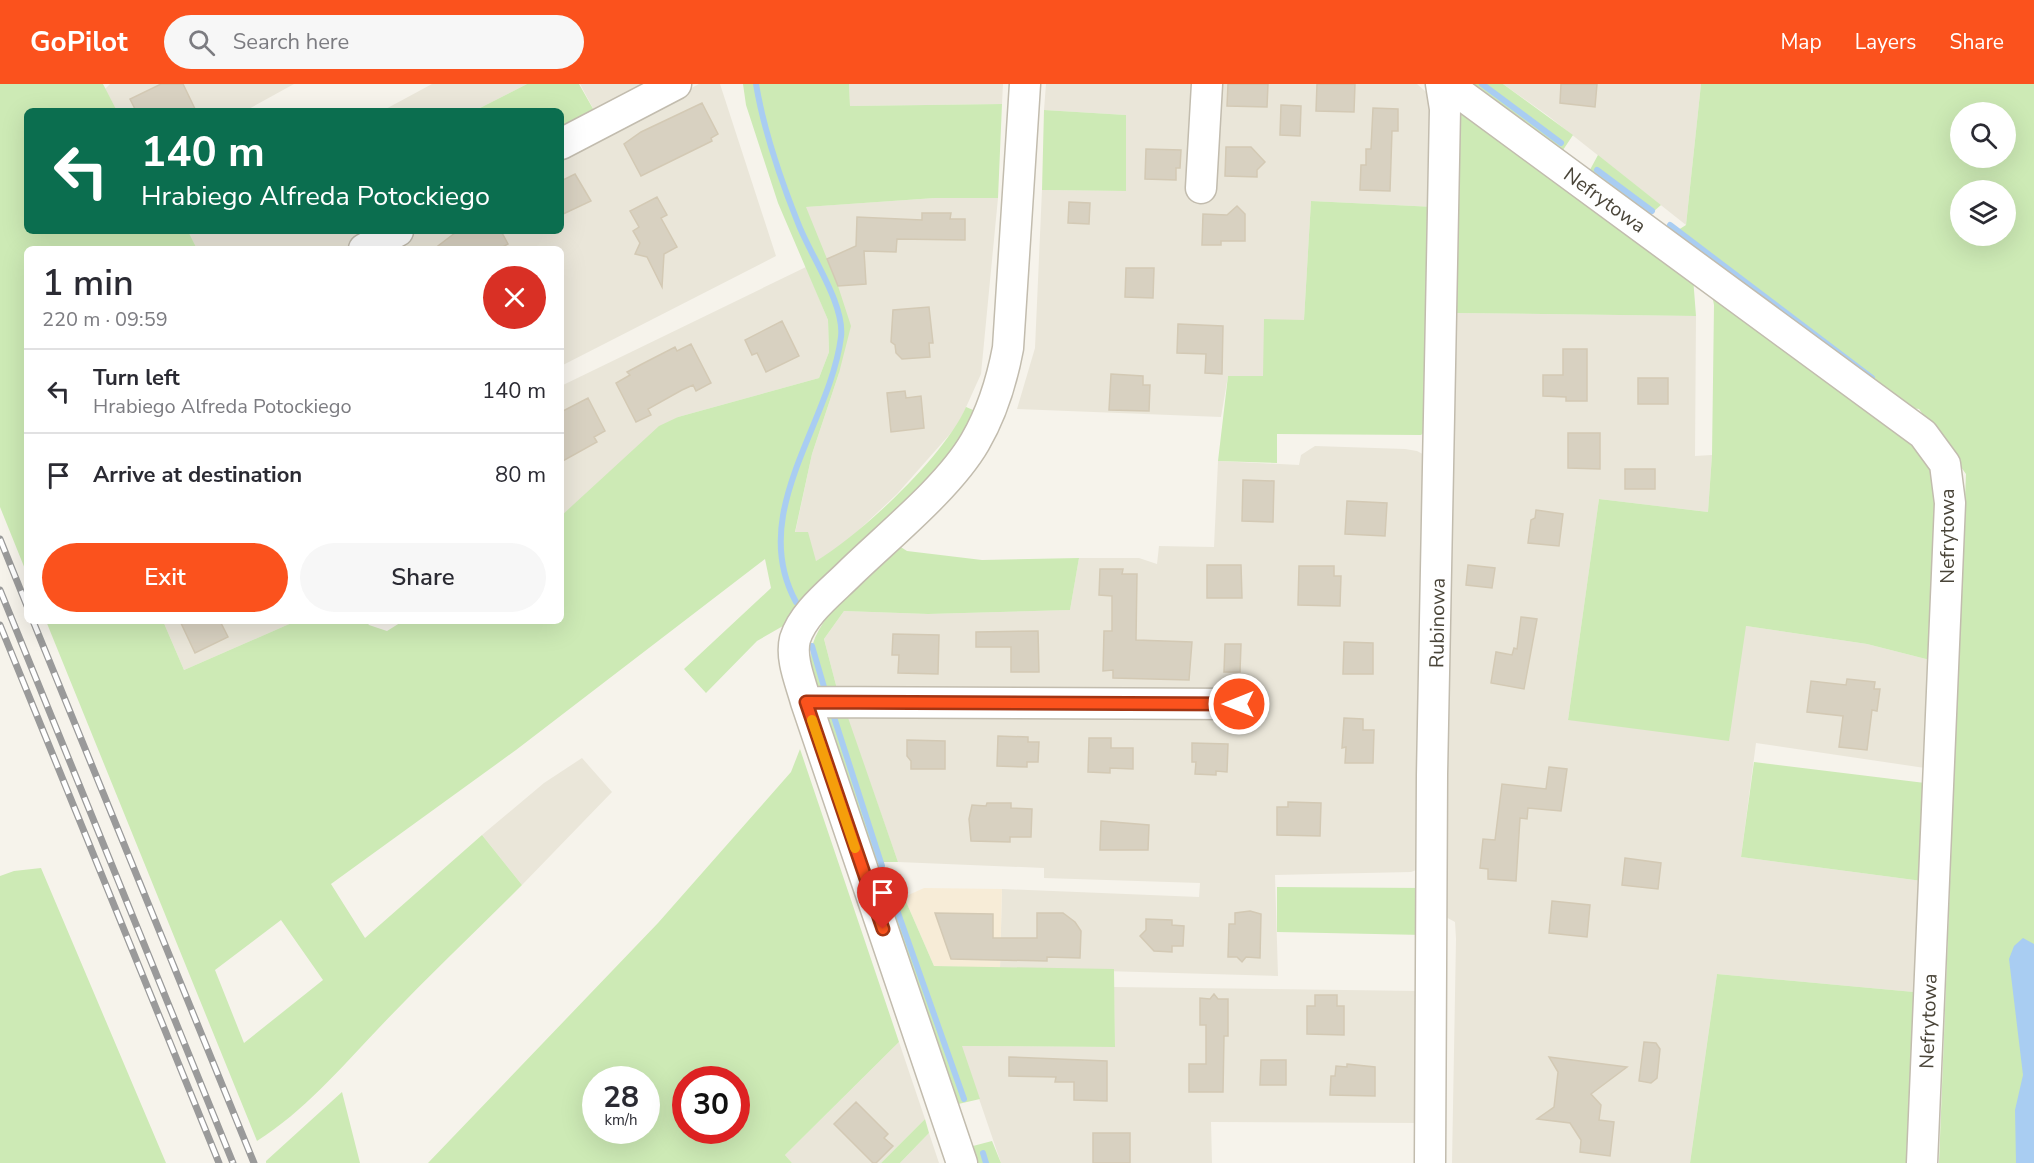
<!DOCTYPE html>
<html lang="en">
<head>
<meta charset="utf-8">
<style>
  :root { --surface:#fff; --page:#f7f7f7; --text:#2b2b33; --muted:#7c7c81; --line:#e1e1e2; --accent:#fb521d }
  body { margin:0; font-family:"Nunito Sans",sans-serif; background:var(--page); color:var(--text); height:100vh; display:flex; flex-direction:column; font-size:22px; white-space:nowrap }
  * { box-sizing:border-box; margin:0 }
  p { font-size:20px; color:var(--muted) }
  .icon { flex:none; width:33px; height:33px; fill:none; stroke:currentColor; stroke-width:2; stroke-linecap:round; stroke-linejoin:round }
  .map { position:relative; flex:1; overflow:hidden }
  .details { position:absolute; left:24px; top:162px; width:540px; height:378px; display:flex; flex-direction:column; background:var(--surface); border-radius:9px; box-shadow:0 6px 24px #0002 }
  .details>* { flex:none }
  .hud { position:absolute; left:24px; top:24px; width:540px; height:126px; border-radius:9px; box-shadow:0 6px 24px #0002; background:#0b6e4f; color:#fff; overflow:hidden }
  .tools { position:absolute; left:1950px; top:18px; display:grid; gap:12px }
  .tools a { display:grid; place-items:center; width:66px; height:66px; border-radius:50%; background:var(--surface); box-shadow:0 6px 24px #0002; font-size:30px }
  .speed { position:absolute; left:582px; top:982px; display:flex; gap:12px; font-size:30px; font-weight:700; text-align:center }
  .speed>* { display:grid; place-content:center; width:78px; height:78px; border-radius:50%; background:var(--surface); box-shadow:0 6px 24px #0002; line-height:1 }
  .speed small { font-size:15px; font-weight:400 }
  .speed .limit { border:9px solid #d22; background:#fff; color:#111 }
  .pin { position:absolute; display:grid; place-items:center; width:51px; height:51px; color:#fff; margin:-62px -26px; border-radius:50% 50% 50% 0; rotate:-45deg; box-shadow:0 0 6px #0007 }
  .pin .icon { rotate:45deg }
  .me { position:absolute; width:66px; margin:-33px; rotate:270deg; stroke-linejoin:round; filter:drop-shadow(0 0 4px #0008) }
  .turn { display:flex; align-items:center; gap:21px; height:126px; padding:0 18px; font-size:27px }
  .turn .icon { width:78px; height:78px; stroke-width:2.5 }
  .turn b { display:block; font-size:42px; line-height:51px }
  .round { display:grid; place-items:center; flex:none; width:63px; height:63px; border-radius:32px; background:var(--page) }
  .head { display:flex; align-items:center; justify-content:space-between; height:102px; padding:0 18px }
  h1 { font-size:36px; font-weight:600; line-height:45px }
  .primary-button { display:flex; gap:12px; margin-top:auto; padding:12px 18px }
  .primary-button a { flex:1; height:69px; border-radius:36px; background:var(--accent); color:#fff; font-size:24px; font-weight:600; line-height:69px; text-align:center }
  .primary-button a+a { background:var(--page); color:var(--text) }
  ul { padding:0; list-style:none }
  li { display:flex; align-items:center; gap:18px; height:84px; padding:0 18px; border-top:2px solid var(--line) }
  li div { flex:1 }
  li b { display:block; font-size:22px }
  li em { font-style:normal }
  header { display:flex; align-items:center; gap:36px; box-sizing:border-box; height:84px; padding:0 30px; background:var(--accent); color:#fff }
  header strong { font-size:28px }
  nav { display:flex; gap:33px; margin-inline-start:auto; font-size:21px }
  .search { width:420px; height:54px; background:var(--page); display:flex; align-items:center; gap:15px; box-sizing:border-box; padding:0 21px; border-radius:33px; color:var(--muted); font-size:22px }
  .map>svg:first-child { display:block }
</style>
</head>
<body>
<header>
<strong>GoPilot</strong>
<div class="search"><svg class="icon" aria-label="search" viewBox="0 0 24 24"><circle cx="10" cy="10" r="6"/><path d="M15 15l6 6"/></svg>Search here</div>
<nav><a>Map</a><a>Layers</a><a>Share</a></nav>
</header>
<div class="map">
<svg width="2034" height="1079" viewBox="0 0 2034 1079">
  <rect width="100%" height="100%" fill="#f6f3eb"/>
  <path fill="#eae6d9" d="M110,0H294L245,27H117L105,5Z
    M432,0H527L474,27H382Z
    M580,0H652L596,30Z
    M699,0H720L776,172L561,282V165H383L417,147H561V71Z
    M849,0H1003L1002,20L850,22Z
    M1046,0H1417L1434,15L1435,123L1311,117L1304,236L1263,292H1228L1221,333L1017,325L1035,264L1042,106L1126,107V31L1044,26Z
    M1503,0H1701L1686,141L1547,31Z
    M935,114H998L981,290L958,341L897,410L842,462L816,477L795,449L812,370L839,289L805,123Z
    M188,147H378L345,165H197Z
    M806,183L828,236L829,268L819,294L678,333L561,432V302Z
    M1457,229L1696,232L1695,372L1712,371L1708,428L1599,415L1568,636L1746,542L1867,560L1930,576L1925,684L1756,659L1741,773L1922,797L1914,908L1717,890L1690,1079H1452L1456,855L1455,838L1444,832Z
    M1315,362L1405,365L1417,367L1430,374L1422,784L1411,788L1275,791L1278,892L1000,884L1002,805L1199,813L1200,799L1044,794V784L898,778L837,605L824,555L844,527L928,530L1070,526L1079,474H1139L1157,480L1159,462L1214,463L1218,377L1299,381L1301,371Z
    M163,537H296L184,586Z
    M582,674L612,708L522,801L482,751L544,699Z
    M1114,903L1419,907V1039L1211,1038L1212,1079H1001L961,962L1115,963Z
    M899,958L925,1035L881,1079H792L785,1071Z
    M929,1049L939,1079H900Z"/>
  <path fill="#f7ecd7" d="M924,804L1002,805L1000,884L934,882L904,813Z"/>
  <path fill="#cdeab5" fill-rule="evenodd" d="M0,0H103L117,27H27V147H188L197,165H27V490L0,423Z
    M527,0H579L596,30L561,48V27H474Z
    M743,0H849L850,22L1002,20L998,114H935L806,123L838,202L851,242L839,289L812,370L795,448H808L816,477C862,450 945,371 966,323L978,328L961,365L809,511L783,542L757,557L706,609L684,585L771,504L765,475L516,666L331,800L365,854L482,751L522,801C474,849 424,896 377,946C339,986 304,1027 257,1057L46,537H163L184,586L296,537H366L369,541L387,547L403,537H561V432L659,342L678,333L819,294L829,268L828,236L778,119L746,21ZM281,836L323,896L244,959L215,886Z
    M1459,0H1503L1573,51L1559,72Z
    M1701,0H2034V1079H1939L1966,390L1919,325L1903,323L1667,153L1686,141ZM1960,28H2006V74H1960ZM1960,106H2006V152H1960Z
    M1044,26L1126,31V107L1042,106Z
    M1462,26L1693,193L1696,232L1457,229V53Z
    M1598,71L1661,121L1645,135L1585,95Z
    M1311,117L1435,123L1431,342L1421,351L1277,350V379L1218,377L1228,292H1263L1264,235L1304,236Z
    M1711,205L1917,361L1937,389L1930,576L1867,560L1746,542L1729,657L1568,636L1599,415L1708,428L1712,371L1714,221Z
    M899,462L907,467L982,476L1079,474L1070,526L928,530L844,527L824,555L837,605H819C815,593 809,580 811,568C817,529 871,489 899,462Z
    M845,625L898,778H871L826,628Z
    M800,665L899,958L785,1071L792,1079H428L658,839L791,688ZM596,996H646V1047H596ZM686,996H736V1047H686Z
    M1754,678L1925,699L1922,797L1741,773Z
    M41,784L166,1079H0V792L14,787Z
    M1277,803L1424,804V851L1277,848Z
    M904,813L934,882L1114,885L1115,963L962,962L980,1015L954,1021L886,820Z
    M1717,890L1914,908L1906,1079H1690Z
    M342,1008L360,1079H266V1077Z
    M925,1035L929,1049L900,1079H881Z
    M992,1057L1001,1079H974L970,1068L973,1062Z"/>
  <path fill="#a9cdf2" d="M2023,854L2034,860V1079H2016L2015,1026L2023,991L2009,875L2014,862Z"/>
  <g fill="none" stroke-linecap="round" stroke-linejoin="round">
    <path stroke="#a9cdf2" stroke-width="6" d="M756,0C764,48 780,94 798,139C810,171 845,220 841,253C830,340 747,429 796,518
      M1482,0L1561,59
      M1597,86L1652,127
      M1670,141L1872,294
      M812,562L824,603
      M832,627L882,782
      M892,812L964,1015
      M983,1069L986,1079"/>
  </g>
  <path fill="#d8d1c1" stroke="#d3c9b4" stroke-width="1.5" d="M161,0H183L196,27H136L130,15Z
    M1228,0H1268L1267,23L1227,22Z
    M1317,0H1355L1354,28L1316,27Z
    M1561,0H1597L1595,23L1560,19Z
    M702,19L718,50L711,54L712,57L641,92L624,60L641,48Z
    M1281,21L1301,22L1300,52L1280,51Z
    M1373,24L1398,25V47H1392L1390,107L1360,106L1361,81H1366V65H1371Z
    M1226,63H1251L1265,78L1257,86V93L1225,92Z
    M1146,65L1181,66L1180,84H1176V96L1145,95Z
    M575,90L591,117L561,131V97Z
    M657,113L667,131L661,134L677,163L664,170L662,203L647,173L635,170L640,159L633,147L639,143L630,127Z
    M1069,118L1090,119L1089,140L1068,139Z
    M1237,122L1245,130V157H1221V161H1202L1203,130L1227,131Z
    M922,129H951L950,135H965V156L897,155L896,168L864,167L866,200L838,202L827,175L856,162L857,133L922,136Z
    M501,147L508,160L499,165H434L455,149Z
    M1126,184H1154L1153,214L1125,213Z
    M929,223L933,259H929L930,273L902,275L896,269L895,261L891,258L893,226Z
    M782,237L799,272L766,288L757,269L752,271L745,256Z
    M1178,240L1223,242L1222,290L1205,289L1206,270L1177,269Z
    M691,260L711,299L696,307L693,301L682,306L648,325L651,331L636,338L616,299L630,291L627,288L642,280L675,263L677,267Z
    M1563,265H1587V317H1566V313L1543,312V291H1563Z
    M1111,290L1143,292V301H1150L1149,327L1109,326Z
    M1638,294H1668V320H1638Z
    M905,307L906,314L921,312L924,344L891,348L887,309Z
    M588,314L605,347L594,353L597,358L561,378V328Z
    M1568,349H1600V385L1568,384Z
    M1625,385H1655V405H1625Z
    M1243,396L1274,397L1273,438L1242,437Z
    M1347,417L1387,419L1385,452L1345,450Z
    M1536,426L1563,430L1559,462L1528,459L1531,436L1535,434Z
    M1207,481H1241L1242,514H1207Z
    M1468,481L1495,484L1492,504L1466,501Z
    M1299,482H1334V492H1341L1340,522L1298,521Z
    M1100,485H1123L1122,490H1137L1136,556L1192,558L1189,596L1113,594V586L1103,587L1104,547H1112V512L1099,511Z
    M1521,533L1537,535L1524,605L1491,599L1496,568L1512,571L1514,564L1517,565Z
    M180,537H220L228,553L195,569Z
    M1038,547L1039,588H1011V563H976V548Z
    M893,550L939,551L938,590L898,589L899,571H892Z
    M1344,558L1373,559V590H1343Z
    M1225,560H1241L1240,588H1224Z
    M1847,595L1875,598L1874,605H1880L1877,627L1872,626L1867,666L1839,663L1843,632L1807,628L1811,597L1846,601Z
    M1344,634L1363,635V646H1374L1373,679H1345L1346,663L1342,664Z
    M998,652L1028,653V658H1039L1038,678H1027V683L997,682Z
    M1089,654H1111V664H1133V685L1110,684V689L1088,688Z
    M907,656L945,657V685H911V677L907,672Z
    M1192,659L1228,660L1227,688L1216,687V691L1195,690L1196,678H1192Z
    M1549,683L1567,685L1561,727L1528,724L1527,735L1520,734L1516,797L1488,795V785L1480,784L1483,755L1495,756L1502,700L1546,705Z
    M1288,718L1321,719L1320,752L1277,751V723H1288Z
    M987,719H1011V724L1032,725L1031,753H1010V758L971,757L969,735L972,721L986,722Z
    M1101,737L1149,741L1148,766H1100Z
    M1625,774L1661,779L1658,805L1622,801Z
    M1552,817L1590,821L1587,853L1549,849Z
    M1250,827L1261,830L1260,874L1246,873L1242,878L1237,873H1228L1229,840H1235V829Z
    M935,829L993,830V854H1037V829H1063L1075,838L1081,847L1080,874L1047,873V877L951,875Z
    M1146,835L1172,836V841L1184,842L1183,862H1172V868L1154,867L1140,852L1146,846Z
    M1214,910L1218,915H1228V952H1224L1223,1008H1189V980H1206V941H1200V914L1210,915Z
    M1315,911H1337V922H1344V951L1307,950V922H1315Z
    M1644,958L1656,959L1660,965L1657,994L1651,999L1639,997Z
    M1009,973L1107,977V1017L1074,1016V998H1055L1056,993L1009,992Z
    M1549,973L1627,983L1591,1010L1601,1021L1599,1036L1614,1038L1610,1072L1580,1068L1581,1056L1570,1039L1537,1035L1554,1023L1558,988Z
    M1261,976H1286V1001H1260Z
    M1347,980L1375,983V1012L1330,1011L1331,992H1335L1336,982L1347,983Z
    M856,1018L888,1050L884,1054L893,1062L876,1079H873L834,1040Z
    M1093,1049H1130V1079H1093Z"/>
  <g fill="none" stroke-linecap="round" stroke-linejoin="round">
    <defs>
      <path id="minor" d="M1447,0L1923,350L1945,380L1950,419L1922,1079
        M561,60L676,0
        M1201,104L1207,0
        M364,165L398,147
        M806,618L1239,620
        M962,1079L806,618C801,599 790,575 795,555C803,529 831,508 850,489C888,452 949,403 975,358C992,329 1002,296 1008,264L1025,0
        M1430,1079L1432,691L1445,25L1441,0"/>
    </defs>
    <use href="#minor" stroke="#c2bcae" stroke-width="33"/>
    <use href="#minor" stroke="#fff" stroke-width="30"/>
    <defs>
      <path id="rail" d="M0,455L27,522
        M0,506L233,1079
        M33,537L254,1079
        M0,541L219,1079"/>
    </defs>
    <use href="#rail" stroke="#9a9a9a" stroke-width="7"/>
    <use href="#rail" stroke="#fff" stroke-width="4.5" stroke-dasharray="14" stroke-linecap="butt"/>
  </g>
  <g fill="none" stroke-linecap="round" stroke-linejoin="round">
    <defs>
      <path id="route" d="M883,845L806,618L1239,620"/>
    </defs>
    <use href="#route" stroke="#a33513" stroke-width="15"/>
    <use href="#route" stroke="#fb521d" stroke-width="10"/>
    <path stroke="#f59e0b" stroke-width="10" d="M812,636L855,764"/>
  </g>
  <g text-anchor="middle" stroke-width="4.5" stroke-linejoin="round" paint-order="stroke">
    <g font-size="20" fill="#4a4539" stroke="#fff">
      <text transform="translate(1605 116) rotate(36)" y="7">Nefrytowa</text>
      <text transform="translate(1947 452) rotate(-90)" y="7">Nefrytowa</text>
      <text transform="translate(1437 539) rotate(-89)" y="7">Rubinowa</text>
      <text transform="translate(1928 937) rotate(-88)" y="7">Nefrytowa</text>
    </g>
  </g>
</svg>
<div class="tools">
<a><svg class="icon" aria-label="search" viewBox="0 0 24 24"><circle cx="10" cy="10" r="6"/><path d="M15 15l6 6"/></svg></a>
<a><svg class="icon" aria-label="layers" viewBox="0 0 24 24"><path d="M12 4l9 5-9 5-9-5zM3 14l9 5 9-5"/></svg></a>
</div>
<div class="speed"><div>28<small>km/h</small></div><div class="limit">30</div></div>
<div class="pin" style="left:883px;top:845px;background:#d93025"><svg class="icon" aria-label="arrive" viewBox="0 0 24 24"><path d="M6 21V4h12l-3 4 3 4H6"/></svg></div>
<svg class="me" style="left:1239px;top:620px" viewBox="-20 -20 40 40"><circle r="17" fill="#fb521d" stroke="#fff" stroke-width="3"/><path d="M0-11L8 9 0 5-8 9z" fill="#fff"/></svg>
<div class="hud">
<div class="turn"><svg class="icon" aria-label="left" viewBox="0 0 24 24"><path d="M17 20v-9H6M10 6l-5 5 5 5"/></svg><div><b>140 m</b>Hrabiego Alfreda Potockiego</div></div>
</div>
<section class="details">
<div class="head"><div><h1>1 min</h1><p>220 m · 09:59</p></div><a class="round" style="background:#d93025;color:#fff"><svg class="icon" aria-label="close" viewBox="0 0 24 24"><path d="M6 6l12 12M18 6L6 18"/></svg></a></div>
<ul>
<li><svg class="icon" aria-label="left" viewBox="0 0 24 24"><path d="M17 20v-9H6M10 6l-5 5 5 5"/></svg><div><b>Turn left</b><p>Hrabiego Alfreda Potockiego</p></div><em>140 m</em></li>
<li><svg class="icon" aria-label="arrive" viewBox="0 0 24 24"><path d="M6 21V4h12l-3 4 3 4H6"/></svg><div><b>Arrive at destination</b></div><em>80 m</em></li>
</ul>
<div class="primary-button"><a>Exit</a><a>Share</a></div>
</section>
</div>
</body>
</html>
